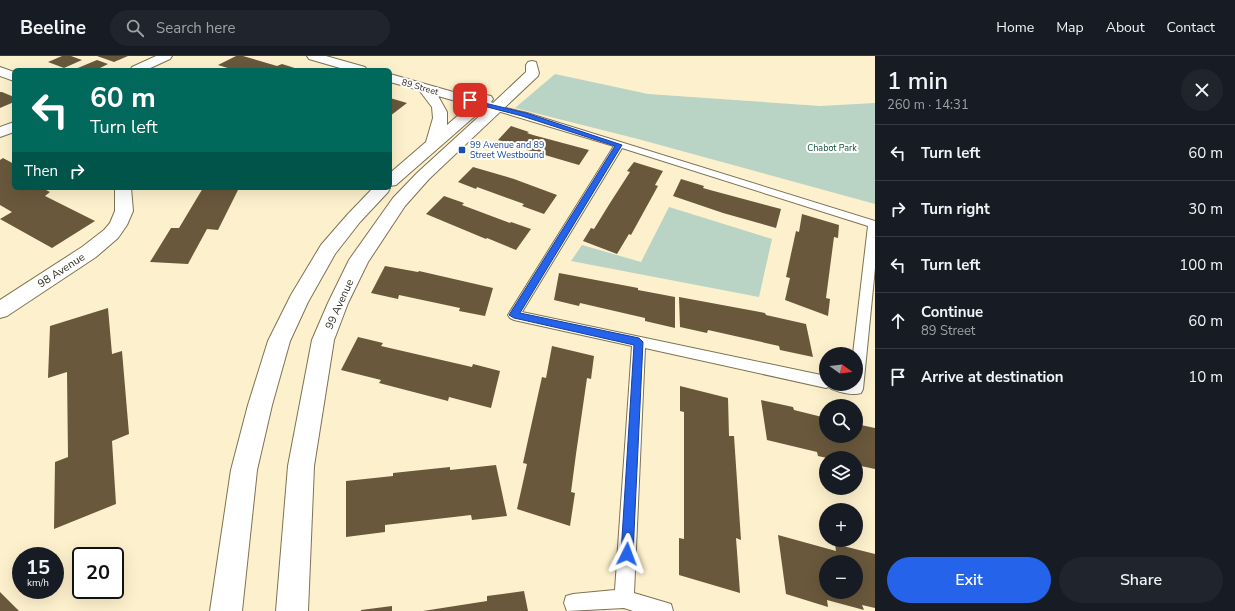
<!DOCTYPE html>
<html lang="en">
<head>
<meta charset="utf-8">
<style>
  :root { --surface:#171b24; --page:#20242c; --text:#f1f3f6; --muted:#9ea1a6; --line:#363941; --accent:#2563eb }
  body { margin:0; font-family:"Nunito Sans",sans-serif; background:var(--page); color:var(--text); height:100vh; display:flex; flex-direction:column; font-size:15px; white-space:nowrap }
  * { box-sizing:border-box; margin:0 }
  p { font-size:13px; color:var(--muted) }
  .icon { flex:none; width:22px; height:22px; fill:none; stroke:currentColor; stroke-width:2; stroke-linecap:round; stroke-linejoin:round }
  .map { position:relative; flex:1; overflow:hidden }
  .sheet { display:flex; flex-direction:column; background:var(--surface); width:360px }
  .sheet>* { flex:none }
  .hud { position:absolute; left:12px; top:12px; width:380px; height:122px; border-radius:6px; box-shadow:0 4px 16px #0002; background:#00695c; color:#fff; overflow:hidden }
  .needle { width:26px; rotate:105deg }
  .controls { position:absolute; left:819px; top:291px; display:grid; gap:8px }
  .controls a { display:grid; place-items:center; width:44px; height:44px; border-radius:50%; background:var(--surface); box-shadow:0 4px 16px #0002; font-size:20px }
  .speed { position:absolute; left:12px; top:491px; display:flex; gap:8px; font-size:20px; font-weight:700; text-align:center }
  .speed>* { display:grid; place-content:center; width:52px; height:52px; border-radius:50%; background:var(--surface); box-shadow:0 4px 16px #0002; line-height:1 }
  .speed small { font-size:10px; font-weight:400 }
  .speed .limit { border:2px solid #111; border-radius:6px; background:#fff; color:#111 }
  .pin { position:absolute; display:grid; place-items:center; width:34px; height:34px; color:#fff; margin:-17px; border-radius:8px; box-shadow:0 2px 6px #0006 }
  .me { position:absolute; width:44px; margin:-22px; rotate:3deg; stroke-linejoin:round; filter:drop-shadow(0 0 3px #0008) }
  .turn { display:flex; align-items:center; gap:14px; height:84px; padding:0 12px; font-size:18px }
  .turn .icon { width:52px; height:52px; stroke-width:2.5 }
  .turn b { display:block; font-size:28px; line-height:34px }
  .then { display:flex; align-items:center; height:38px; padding:0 12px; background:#0003; gap:8px; font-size:15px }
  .round { display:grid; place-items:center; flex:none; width:42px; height:42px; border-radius:21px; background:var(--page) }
  .head { display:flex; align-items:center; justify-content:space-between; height:68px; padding:0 12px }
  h1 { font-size:24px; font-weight:600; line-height:30px }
  .button { display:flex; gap:8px; margin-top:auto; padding:8px 12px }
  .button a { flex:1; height:46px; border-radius:24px; background:var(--accent); color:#fff; font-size:16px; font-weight:600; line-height:46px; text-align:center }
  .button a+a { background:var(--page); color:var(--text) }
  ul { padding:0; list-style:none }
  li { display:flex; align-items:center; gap:12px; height:56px; padding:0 12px; border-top:1px solid var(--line) }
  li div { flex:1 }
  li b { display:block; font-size:15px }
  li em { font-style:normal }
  header { display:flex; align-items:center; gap:24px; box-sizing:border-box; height:56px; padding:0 20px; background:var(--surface); border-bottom:1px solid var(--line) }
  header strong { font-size:19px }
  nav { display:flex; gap:22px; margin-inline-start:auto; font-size:14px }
  .search { width:280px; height:36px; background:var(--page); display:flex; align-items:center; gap:10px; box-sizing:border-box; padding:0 14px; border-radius:22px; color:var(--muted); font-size:15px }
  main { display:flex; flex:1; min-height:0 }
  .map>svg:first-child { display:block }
</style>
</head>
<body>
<header>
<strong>Beeline</strong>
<div class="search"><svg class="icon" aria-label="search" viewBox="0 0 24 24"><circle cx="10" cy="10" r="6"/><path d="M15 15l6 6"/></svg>Search here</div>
<nav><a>Home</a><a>Map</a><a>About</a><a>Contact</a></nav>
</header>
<main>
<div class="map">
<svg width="875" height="555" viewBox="0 0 875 555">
  <rect width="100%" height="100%" fill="#fdf1cd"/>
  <path fill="#b9d3c5" d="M555,18L648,38L820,50L875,47V148L638,83L515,52Z
    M669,151L772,183L759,241L571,205L582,189L641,206Z"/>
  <path fill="#69583c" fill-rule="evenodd" d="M62,0H71L82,4L64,12L48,6Z
    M97,0H128L114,6Z
    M236,0H243L277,10L282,8L301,14H234L218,9Z
    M97,4L108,8L96,14H73Z
    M0,36H2L14,41V46L0,52Z
    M390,42L407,47L390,60Z
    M511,70L529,76L527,77L533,79L589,94L579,109L521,92L522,91L498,84Z
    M3,102L14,108V132H42L50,136L45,140L95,165L52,192L0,163L12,156L0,149V104Z
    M634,106L663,115L655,129L658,130L631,179L629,178L617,198L583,185L591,172L594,173L610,147L630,116L627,115Z
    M473,111L514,123L557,139L544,158L522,150L524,148L477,131L476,133L458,126Z
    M681,123L704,130L703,132L710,134L781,153L776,172L723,157L673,140Z
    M203,132H239L218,174L207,173L188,208L150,206L171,172H179Z
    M444,140L464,147L462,149L510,167L511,166L531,173L516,194L487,182L486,183L426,158Z
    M802,158L839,169L838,182L834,181L826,242L830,243L828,260L785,244L790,222L786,221L796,175L799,176Z
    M385,210L418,216L419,215L493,232L485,260L459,255L460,252L399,239L398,243L371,237Z
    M559,217L638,232V234L675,241V272L645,265V262L580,247L579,250L554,244Z
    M679,241L765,257L766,259L806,268L813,301L780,294L779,290L708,274L707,277L680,271Z
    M108,252L112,298L122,295L129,378L112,385L116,448L54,473L55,406L68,401L67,316L48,322L50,270Z
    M358,281L383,287L381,290L472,311L473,308L500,315L491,352L449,341L448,345L379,327L381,324L341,314Z
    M552,290L594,300L591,323L587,322L576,398L571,436L575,437L570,470L517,453L527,408L523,407L528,384L542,321L546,322Z
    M680,330L728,342L729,380H734L741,484L736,482L740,537L679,519V482L684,483V356L680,355Z
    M761,344L793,351L794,354L826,362V380H856V368L875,372V413L856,409V402H827L818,400L817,396L767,384Z
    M496,409L507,460L472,464L471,459L385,469V476L346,481V425L393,420V417L450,411V414Z
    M778,479L836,495L835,488L875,498V552L862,549L864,554L827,544L828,551L786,538ZM826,506H856V536H826Z
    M524,535L528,555H423L487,545V540Z
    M0,536L19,555H0Z
    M392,550V555H361V554Z"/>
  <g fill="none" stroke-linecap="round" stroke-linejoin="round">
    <defs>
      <path id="lane" d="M494,50H497L527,57L875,165V212L863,333L861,337C853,340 836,336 828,331L826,332L645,292L634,537L671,548L673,555H633L624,552L567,555L564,547L566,540L573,538L615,534L632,290L514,264L510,262L508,259L614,90L494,54L493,52ZM622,92L868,170L853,298H856V328H826V320L522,256Z"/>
      <path id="street" d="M0,11L14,16V25L0,20Z
        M115,132H131L133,155L127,169L118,182L96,201L7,260L0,262V244L82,191L104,174L110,167L115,155Z"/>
      <path id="secondary" d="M156,0H172L170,3L146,14H130L132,11Z
        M307,0H326L365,11L367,14H347L309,3Z
        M532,5L536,6L539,17L538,20L429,123L405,150L368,206L348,247L334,284L314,410L308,555H276L288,410L312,284L328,247L349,204L393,142L417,117L486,54L483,53L396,129L390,130V117L426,86L433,62L432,51L419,34L390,26V18L478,43L486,39L491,40L493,43L491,46L493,47L526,16V9L528,6ZM438,40L470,49L447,69V56Z
        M14,66V76L0,81V71Z
        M390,131V132L388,136L360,166L335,198L308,246L290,285L272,349L257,414L242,555H210L231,414L248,349L268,285L291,239L321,189L348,158L373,132Z"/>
    </defs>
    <use href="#lane" stroke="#7d7252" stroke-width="2"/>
    <use href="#street" stroke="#7d7252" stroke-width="2"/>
    <use href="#secondary" stroke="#7d7252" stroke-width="2"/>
    <use href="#lane" fill="#fff" fill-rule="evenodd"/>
    <use href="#street" fill="#fff" fill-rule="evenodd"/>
    <use href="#secondary" fill="#fff" fill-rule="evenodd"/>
  </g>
  <path fill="#2563eb" stroke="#184099" d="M468,43L526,57L622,89L520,257L639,282L643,286L633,498L631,502L627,504L623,502L621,498L634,289L514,262L509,259L615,90L522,60L468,46Z"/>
  <rect fill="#1a4fb4" stroke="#fff" stroke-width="1.5" x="458" y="90" width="8" height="8" rx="2"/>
  <g text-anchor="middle" stroke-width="4" stroke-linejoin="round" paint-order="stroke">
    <g font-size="9" fill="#302c1e" stroke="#fff">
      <text transform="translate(420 31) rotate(16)" y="3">89 Street</text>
    </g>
    <g font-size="9" fill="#164399" stroke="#fff" text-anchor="start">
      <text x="470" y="92">99 Avenue and 89<tspan x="470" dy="10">Street Westbound</tspan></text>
    </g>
    <g font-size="9" fill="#0b4f36" stroke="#fff">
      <text x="832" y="95">Chabot Park</text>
    </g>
    <g font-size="11" fill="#302c1e" stroke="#fff">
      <text transform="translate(61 214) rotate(-33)" y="4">98 Avenue</text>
      <text transform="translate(339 248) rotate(-66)" y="4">99 Avenue</text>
    </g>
  </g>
</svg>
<div class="controls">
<a><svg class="needle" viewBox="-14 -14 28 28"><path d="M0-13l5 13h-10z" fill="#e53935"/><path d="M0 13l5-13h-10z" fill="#9ea1a6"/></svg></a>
<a><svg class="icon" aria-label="search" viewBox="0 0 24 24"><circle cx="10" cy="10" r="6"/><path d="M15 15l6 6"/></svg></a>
<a><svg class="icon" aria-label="layers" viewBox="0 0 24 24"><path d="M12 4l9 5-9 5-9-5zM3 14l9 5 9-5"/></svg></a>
<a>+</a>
<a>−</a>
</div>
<div class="speed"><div>15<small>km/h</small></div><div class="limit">20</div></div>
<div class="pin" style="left:470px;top:44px;background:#d93025"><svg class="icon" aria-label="arrive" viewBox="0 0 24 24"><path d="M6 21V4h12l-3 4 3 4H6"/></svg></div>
<svg class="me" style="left:627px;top:498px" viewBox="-20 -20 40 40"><path d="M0-17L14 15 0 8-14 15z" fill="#2563eb" stroke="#fff" stroke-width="4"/></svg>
<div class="hud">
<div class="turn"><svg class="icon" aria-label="left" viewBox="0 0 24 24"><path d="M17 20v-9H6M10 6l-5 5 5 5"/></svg><div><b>60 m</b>Turn left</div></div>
<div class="then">Then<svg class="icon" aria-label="right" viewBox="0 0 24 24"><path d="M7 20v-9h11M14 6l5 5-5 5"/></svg></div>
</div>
</div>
<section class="sheet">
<div class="head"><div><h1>1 min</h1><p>260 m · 14:31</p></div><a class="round"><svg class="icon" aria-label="close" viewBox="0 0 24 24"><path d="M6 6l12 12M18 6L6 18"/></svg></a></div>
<ul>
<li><svg class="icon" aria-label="left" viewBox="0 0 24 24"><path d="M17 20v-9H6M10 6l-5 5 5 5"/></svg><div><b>Turn left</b></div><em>60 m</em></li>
<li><svg class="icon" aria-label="right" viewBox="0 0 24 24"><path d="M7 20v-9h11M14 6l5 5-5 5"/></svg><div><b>Turn right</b></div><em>30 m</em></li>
<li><svg class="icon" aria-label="left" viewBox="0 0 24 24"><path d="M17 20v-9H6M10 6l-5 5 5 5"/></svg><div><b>Turn left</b></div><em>100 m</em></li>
<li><svg class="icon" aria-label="ahead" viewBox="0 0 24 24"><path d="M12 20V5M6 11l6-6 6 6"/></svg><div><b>Continue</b><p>89 Street</p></div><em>60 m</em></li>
<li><svg class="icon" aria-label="arrive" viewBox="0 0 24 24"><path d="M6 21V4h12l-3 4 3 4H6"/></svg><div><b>Arrive at destination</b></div><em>10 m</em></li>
</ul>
<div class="button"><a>Exit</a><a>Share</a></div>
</section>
</main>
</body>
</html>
